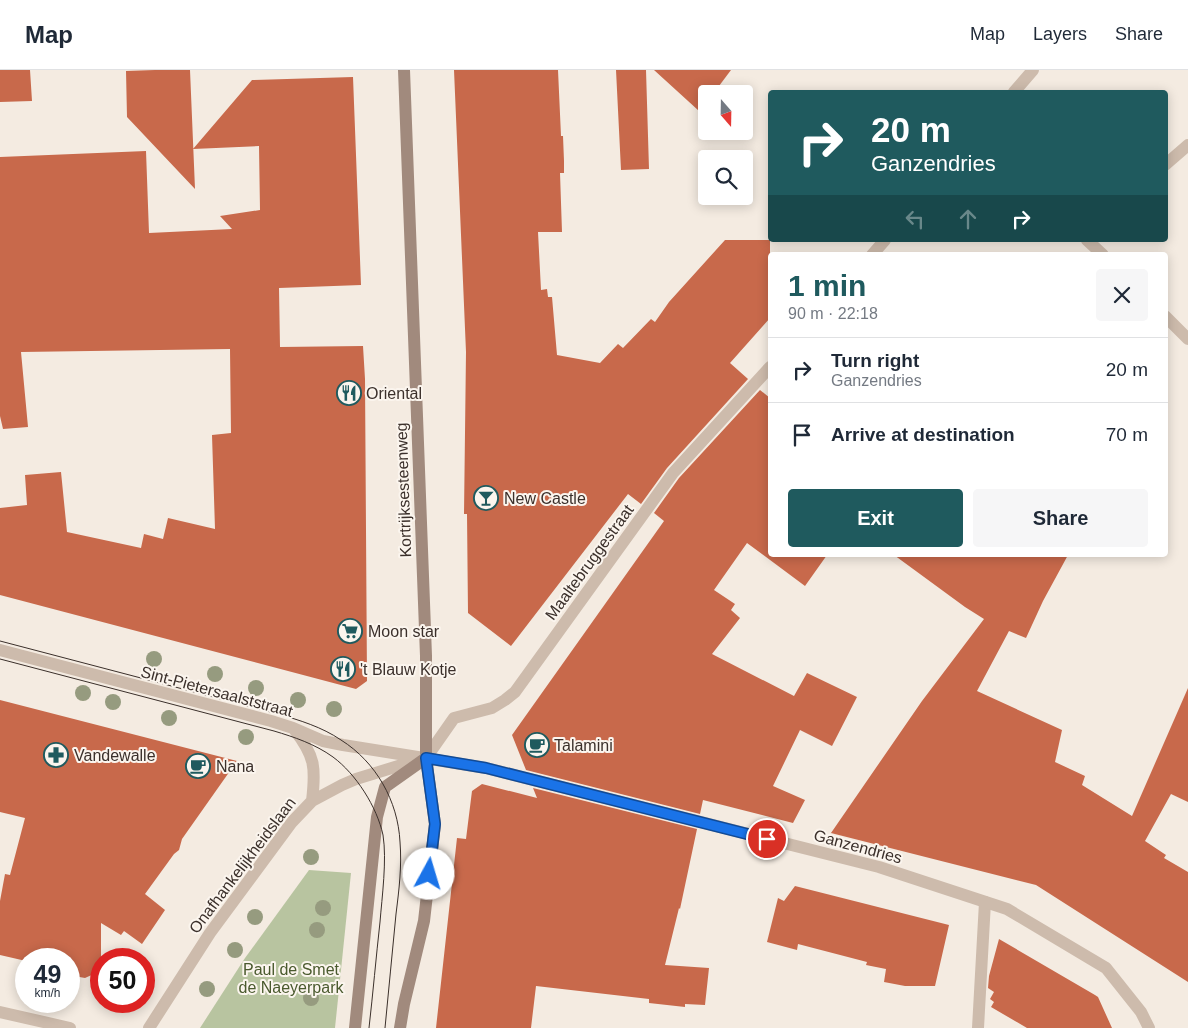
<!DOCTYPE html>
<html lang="en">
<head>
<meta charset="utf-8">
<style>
  :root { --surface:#fff; --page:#f6f6f7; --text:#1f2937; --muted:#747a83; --line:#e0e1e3; --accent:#1f5a5e }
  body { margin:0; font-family:Helvetica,sans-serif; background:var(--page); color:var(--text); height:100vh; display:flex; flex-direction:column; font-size:19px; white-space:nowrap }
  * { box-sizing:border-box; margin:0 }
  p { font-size:16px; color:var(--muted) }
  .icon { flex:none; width:28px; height:28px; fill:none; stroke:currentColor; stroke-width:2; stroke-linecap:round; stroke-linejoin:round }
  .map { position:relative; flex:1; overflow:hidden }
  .sheet { position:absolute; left:768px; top:182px; width:400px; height:305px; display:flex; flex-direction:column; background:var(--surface); border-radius:5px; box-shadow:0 2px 12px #0003 }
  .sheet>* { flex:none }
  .hud { position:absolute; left:768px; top:20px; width:400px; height:152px; border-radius:5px; box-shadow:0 2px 12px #0003; background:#1f5a5e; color:#fff; overflow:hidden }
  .needle { width:32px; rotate:160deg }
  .tools { position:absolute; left:698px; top:15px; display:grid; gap:10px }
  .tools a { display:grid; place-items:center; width:55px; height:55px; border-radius:5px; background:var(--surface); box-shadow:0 2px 12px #0003; font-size:25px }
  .speed { position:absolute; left:15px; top:878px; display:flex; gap:10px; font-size:25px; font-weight:700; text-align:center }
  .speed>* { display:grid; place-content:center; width:65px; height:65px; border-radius:50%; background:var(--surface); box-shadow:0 2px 12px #0003; line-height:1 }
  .speed small { font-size:12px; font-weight:400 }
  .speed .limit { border:8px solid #d22; background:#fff; color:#111 }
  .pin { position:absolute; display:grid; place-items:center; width:42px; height:42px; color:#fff; margin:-21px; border:2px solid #fff; border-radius:50%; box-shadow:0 1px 5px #0007 }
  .me { position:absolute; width:55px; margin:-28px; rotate:6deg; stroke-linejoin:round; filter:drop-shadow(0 0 4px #0008) }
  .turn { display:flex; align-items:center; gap:18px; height:105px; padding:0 20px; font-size:22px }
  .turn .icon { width:65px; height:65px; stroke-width:2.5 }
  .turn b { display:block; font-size:35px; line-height:42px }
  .lanes { display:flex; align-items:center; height:48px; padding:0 20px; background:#0003; justify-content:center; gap:25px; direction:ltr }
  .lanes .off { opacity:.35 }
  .round { display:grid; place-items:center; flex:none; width:52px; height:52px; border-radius:5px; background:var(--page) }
  .overview { display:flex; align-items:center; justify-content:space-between; height:85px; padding:0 20px }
  h1 { font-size:30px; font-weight:800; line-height:38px; color:var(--accent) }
  .action { display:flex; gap:10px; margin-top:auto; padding:10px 20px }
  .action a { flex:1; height:58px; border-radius:5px; background:var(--accent); color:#fff; font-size:20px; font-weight:800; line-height:58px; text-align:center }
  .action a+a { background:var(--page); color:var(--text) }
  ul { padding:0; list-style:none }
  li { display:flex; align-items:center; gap:15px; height:65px; padding:0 20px; border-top:1px solid var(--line) }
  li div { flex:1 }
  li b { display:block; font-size:19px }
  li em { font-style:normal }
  header { display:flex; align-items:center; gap:30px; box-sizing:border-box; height:70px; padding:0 25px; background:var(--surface); border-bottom:1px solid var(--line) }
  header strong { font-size:24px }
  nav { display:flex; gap:28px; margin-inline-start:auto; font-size:18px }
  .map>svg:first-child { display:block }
</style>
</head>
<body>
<header>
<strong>Map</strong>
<nav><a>Map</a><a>Layers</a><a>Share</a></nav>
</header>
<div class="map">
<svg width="1188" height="958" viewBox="0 0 1188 958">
  <rect width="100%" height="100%" fill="#f4ebe1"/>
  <path fill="#b8c4a0" d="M309,800L351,803L335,958H200L245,888Z"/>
  <path fill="#c8694b" d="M0,0H30L32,31L0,32Z
    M155,0H190L195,119L127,47L126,1Z
    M454,0H558L561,66H563L564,91V103H560L562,162H538L541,220L547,219L548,227H552L557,285L600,293L618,274L623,278L651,249L655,252L669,232L725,170H770V248L730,293L748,309L667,398L641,434L628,424L511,576L468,543L467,444H464L466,282Z
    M616,0H646L649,99L621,100Z
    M654,0H731L713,24H706V32L699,41Z
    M353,7L361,215L279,218L280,277L363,276L365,309L367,611L356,619L0,525V438L27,435L25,405L61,402L67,462L141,478L144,464L163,469L168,448L215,459L212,365L231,363L230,279L21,282L28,357L3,359L0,346V87L146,81L149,163L232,159L220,146L260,140L259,76L193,79L252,10Z
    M760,320L770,328V485H827L805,516L747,473L714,520L735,534L731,540L740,548L712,584L794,626L807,603L857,627L832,676L800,660L773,716L805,730L793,753L703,730L700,744L526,700L512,665L664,451L654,443L679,408Z
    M894,485H1068L1043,531L1026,568L1009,561L977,621L1062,660L1055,692L1085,706L1082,715L1132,746L1188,618V732L1171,724L1145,771L1166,785L1164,788L1188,802V912L1036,815L831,763L922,631L984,549L965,537Z
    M0,630L237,691L182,769L179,780L174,784L145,824L165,840L142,874L124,861L121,865L101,853V894L96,903L85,908L74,906L71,901L69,900V889H26V891L0,885V831L5,804L10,805L25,748L0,742Z
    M482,714L537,728L533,718L697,759L680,839L679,838L665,895L709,898L705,935L685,934V937L649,933V929L536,916L531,958H436L457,768L466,769L472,721Z
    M795,816L949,855L935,916H905L884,912L886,899L866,895L867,892L798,874L797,880L767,872L778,828L784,831Z
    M999,869L1095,925L1098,927L1112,958H1027L991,937L994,932L990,929L994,922L988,918L989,906Z"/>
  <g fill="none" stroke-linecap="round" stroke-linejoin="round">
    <path stroke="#cdbbac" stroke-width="12" d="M1165,95L1188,75
      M978,958L985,832"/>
    <path stroke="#cdbbac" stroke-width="12" d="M1014,22L1033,0
      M1087,170L1103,185
      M872,185L885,170
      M1165,246L1188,269
      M0,580L271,651L293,658L323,671L343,675L486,698L879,797L1007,839L1106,898L1141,942L1149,958
      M294,659C315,686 316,697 312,731
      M426,688L454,648L492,638L505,630L515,622L673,403L770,297
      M0,942L70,958
      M149,958L210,863L292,752L312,731L342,715L356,709L421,689"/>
    <path stroke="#a18a7d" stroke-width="12" d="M355,958L377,747L385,717L426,688
      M400,958L404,934L424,851L435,754L426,688V586L404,0"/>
    <path stroke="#3b302b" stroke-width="1" d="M0,571L278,644C299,650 322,657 341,670C376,692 398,731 400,772C402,796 399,820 396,844C392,882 389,920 385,958
      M0,589L274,661C294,667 315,674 333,687C356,704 377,737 383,765C387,790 382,827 380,852C376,888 373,923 369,958"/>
  </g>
  <g fill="#969b7f">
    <circle cx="154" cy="589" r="8"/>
    <circle cx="215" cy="604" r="8"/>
    <circle cx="256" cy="618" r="8"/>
    <circle cx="83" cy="623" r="8"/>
    <circle cx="298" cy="630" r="8"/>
    <circle cx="113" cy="632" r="8"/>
    <circle cx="334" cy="639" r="8"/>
    <circle cx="169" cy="648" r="8"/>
    <circle cx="246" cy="667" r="8"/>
    <circle cx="311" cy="787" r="8"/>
    <circle cx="323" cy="838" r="8"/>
    <circle cx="255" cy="847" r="8"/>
    <circle cx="317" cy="860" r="8"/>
    <circle cx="235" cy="880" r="8"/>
    <circle cx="207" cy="919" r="8"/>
    <circle cx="311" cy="928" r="8"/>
  </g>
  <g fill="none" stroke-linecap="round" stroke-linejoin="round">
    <defs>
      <path id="route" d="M429,804L435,754L426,688L486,698L767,769"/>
    </defs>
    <use href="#route" stroke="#114b97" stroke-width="12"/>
    <use href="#route" stroke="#1a73e8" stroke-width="9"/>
  </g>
  <defs>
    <symbol id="restaurant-ring" viewBox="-11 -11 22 22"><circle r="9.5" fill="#fbf5ee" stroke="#1f5a5e" stroke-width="1.5"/><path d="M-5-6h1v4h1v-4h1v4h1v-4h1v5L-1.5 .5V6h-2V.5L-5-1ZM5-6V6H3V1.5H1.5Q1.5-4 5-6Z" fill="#1f5a5e"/></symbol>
    <symbol id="bar-ring" viewBox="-11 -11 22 22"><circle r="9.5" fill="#fbf5ee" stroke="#1f5a5e" stroke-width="1.5"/><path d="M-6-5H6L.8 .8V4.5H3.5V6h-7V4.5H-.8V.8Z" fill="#1f5a5e"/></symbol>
    <symbol id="supermarket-ring" viewBox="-11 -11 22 22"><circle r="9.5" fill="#fbf5ee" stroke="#1f5a5e" stroke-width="1.5"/><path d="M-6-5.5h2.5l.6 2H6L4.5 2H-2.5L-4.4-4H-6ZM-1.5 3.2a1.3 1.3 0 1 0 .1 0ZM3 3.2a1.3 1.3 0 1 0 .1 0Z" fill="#1f5a5e"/></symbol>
    <symbol id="cafe-ring" viewBox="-11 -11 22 22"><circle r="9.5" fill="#fbf5ee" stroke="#1f5a5e" stroke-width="1.5"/><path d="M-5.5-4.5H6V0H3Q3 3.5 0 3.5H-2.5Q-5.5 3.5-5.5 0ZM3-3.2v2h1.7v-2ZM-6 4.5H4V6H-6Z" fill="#1f5a5e"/></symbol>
    <symbol id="pharmacy-ring" viewBox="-11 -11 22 22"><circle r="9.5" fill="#fbf5ee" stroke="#1f5a5e" stroke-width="1.5"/><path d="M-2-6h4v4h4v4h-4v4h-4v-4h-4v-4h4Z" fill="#1f5a5e"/></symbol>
  </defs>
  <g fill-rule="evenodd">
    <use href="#restaurant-ring" x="335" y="309" width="28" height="28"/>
    <use href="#bar-ring" x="472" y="414" width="28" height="28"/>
    <use href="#supermarket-ring" x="336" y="547" width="28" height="28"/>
    <use href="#restaurant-ring" x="329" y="585" width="28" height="28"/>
    <use href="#cafe-ring" x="523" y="661" width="28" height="28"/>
    <use href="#pharmacy-ring" x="42" y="671" width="28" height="28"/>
    <use href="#cafe-ring" x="184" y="682" width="28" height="28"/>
  </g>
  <g text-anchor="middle" stroke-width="4" stroke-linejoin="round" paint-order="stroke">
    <g font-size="16" fill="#3b302b" stroke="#fbf5ee" text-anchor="start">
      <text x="366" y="329">Oriental</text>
      <text x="504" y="434">New Castle</text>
      <text x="368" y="567">Moon star</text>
      <text x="360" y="605">'t Blauw Kotje</text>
      <text x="554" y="681">Talamini</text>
      <text x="74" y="691">Vandewalle</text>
      <text x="216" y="702">Nana</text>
    </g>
    <g font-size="16" fill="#3b302b" stroke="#fbf5ee">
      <text transform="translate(403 420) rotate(-92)" y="6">Kortrijksesteenweg</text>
      <text transform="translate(589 492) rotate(-54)" y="6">Maaltebruggestraat</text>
      <text transform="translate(217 621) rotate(15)" y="6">Sint-Pietersaalststraat</text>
      <text transform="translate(858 776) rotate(15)" y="6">Ganzendries</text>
      <text transform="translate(242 795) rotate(-53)" y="6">Onafhankelijkheidslaan</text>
    </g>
    <g font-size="16" fill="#4a5a2e" stroke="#fbf5ee">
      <text x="291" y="905">Paul de Smet<tspan x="291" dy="18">de Naeyerpark</tspan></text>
    </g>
  </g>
</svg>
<div class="tools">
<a><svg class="needle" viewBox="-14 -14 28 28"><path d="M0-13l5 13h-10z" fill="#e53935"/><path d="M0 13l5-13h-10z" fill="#747a83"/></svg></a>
<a><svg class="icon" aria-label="search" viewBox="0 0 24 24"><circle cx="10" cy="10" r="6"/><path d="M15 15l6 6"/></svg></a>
</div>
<div class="speed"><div>49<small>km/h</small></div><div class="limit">50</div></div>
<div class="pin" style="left:767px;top:769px;background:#d93025"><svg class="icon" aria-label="arrive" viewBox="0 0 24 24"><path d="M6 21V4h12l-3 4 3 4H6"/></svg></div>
<svg class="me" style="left:429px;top:804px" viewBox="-20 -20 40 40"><circle r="19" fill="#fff"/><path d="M0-13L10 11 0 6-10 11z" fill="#1a73e8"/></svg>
<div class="hud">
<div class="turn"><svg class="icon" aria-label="right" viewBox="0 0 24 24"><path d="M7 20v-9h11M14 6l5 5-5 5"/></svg><div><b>20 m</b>Ganzendries</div></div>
<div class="lanes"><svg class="icon off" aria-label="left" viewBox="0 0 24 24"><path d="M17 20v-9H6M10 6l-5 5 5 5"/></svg><svg class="icon off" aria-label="ahead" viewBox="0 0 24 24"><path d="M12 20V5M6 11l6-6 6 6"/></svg><svg class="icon" aria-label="right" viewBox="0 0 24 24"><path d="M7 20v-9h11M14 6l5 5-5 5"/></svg></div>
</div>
<section class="sheet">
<div class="overview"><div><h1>1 min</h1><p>90 m · 22:18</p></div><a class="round"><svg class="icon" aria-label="close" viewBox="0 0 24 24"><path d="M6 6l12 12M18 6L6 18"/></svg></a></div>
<ul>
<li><svg class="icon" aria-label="right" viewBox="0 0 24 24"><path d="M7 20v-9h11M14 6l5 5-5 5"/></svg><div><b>Turn right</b><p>Ganzendries</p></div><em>20 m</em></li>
<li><svg class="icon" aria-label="arrive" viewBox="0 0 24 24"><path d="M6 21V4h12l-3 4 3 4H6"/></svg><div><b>Arrive at destination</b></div><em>70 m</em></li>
</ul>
<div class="action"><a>Exit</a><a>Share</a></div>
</section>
</div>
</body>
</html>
